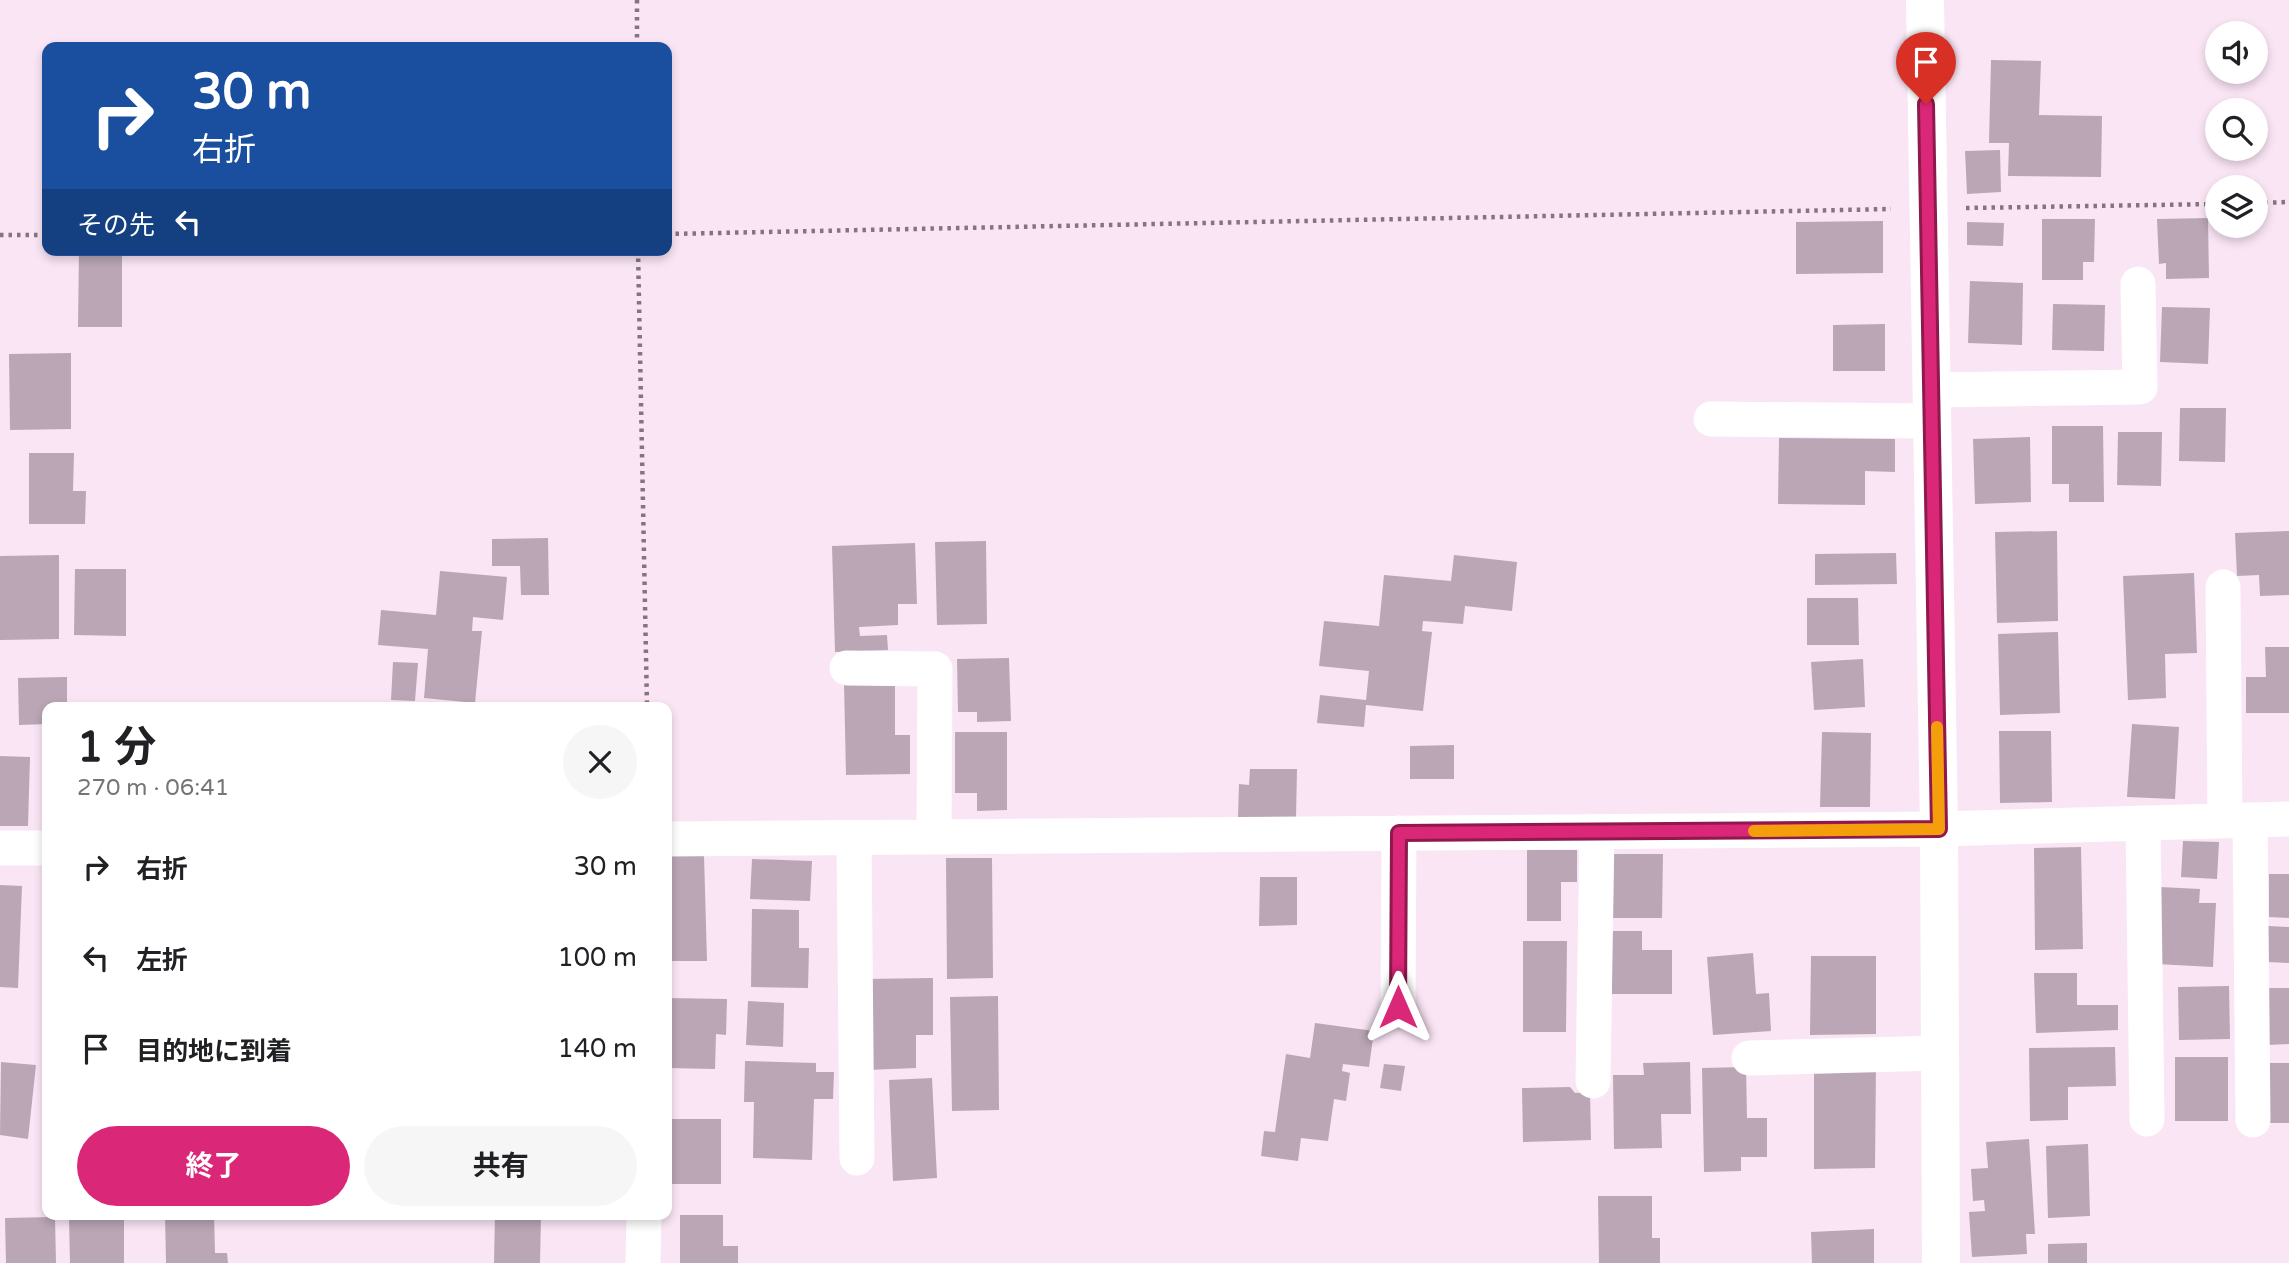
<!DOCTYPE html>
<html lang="ja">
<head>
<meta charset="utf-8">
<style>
  :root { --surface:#fff; --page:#f6f6f6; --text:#202124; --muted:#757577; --accent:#db2777 }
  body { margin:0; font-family:"Varela Round","Noto Sans JP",sans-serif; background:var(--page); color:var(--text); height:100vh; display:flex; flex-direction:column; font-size:26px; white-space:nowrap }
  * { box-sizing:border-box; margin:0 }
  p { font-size:23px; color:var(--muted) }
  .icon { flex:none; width:38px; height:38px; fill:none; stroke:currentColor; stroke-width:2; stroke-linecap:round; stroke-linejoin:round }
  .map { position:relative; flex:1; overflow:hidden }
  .drawer { position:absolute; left:42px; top:702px; width:630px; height:518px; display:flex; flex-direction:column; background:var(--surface); border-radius:14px; box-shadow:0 4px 10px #0003 }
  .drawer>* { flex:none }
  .banner { position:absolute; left:42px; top:42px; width:630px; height:214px; border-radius:14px; box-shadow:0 4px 10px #0003; background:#1a4fa0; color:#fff; overflow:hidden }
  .fabs { position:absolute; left:2205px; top:21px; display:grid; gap:14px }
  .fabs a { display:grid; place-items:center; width:63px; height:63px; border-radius:50%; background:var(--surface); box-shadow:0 4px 10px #0003; font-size:35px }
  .pin { position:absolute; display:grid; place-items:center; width:60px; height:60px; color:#fff; margin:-72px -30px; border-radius:50% 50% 50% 0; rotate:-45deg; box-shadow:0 0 7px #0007 }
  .pin .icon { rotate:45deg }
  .me { position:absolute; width:77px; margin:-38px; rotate:0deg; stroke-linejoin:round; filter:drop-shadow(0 0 5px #0008) }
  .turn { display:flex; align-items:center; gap:24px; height:147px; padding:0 35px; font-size:32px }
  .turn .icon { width:91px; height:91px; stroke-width:2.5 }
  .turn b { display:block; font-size:49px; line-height:60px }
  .then { display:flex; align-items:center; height:66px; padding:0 35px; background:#0003; gap:14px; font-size:26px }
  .round { display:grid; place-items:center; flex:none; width:74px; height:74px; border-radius:37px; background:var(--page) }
  .overview { display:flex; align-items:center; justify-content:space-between; height:119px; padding:0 35px }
  h1 { font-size:42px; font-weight:700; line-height:52px }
  .action { display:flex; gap:14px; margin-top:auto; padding:14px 35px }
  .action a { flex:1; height:80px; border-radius:42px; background:var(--accent); color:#fff; font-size:28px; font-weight:700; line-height:80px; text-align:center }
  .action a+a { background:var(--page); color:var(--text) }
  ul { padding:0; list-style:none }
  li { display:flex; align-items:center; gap:21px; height:91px; padding:0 35px }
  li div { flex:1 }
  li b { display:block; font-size:26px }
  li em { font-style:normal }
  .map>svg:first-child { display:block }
</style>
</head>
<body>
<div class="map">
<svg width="2289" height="1263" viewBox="0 0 2289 1263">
  <rect width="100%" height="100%" fill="#fae5f5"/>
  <path fill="#baa6b5" d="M1991,60L2041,61L2039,115L2102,116L2101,177L2008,176L2009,143H1989Z
    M2000,150L2001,192L1967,194L1965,151Z
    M2208,218L2209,278L2166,279V263L2159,264L2157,219Z
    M2042,219H2095L2094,262H2083V280H2042Z
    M1883,221V273L1796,274V222Z
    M1967,222L2004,223L2003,246L1967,245Z
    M79,250H122V327H78Z
    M1970,281L2023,283L2022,345L1968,343Z
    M2053,304L2105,305L2104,351L2052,350Z
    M2162,307L2210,308L2208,364L2160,362Z
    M1885,324V371H1833V325Z
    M71,353V429L10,430L9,354Z
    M2180,408H2226L2225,462L2179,461Z
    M2052,426H2103L2104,502H2069V484H2052Z
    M2118,432H2162L2161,486L2117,485Z
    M2030,437L2031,502L1975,504L1973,439Z
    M1779,438L1895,439V472L1865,471V505L1778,504Z
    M29,453H74L73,491H86L85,524H29Z
    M2057,531L2058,621L1997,623L1995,532Z
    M2289,531V595L2260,596L2259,575L2237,576L2235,533Z
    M548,538L549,595H521L520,566H492V539Z
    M986,541L987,624L937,625L935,542Z
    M915,543L917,604H898V625L859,627L860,636L887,635L888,650L835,652L832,546Z
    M1896,553L1897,584L1815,585V554Z
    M59,555V639L0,640V556Z
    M1454,555L1517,562L1512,611L1465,606L1463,624L1423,621L1422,631L1432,632L1423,711L1366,705L1364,727L1317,723L1320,695L1366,700L1369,671L1319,666L1324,621L1379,626L1384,575L1451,581Z
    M75,569H126V636L74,635Z
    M440,571L507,577L503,620L473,617L472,631H482L475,703L424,698L428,649L378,645L381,610L436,615Z
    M2194,573L2197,653L2165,654L2166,698L2128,700L2123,576Z
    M1807,598H1858L1859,645H1807Z
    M2058,632L2060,713L2000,715L1998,634Z
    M2265,647H2289V713H2246V677H2266Z
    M1009,658L1011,721L977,722V712H958L957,659Z
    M1863,659L1865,707L1814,710L1811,662Z
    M393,662L418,663L415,701L391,700Z
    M67,677V707H47V724L19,725L18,678Z
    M895,682V735H910V774L846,775L844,683Z
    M2132,724L2179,727L2175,799L2127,797Z
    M1999,731H2051L2052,802L2000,803Z
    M955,732H1007V810L977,811V793H955Z
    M1822,732L1871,733L1870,807H1820Z
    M1454,745V779H1410V746Z
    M0,756L30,757L28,826H0Z
    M1250,769H1297L1296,817H1238L1239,784L1249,785Z
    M2183,841L2219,842L2217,879L2181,877Z
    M2081,847L2083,949L2035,950L2034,848Z
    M1527,850H1577V882H1561V921H1527Z
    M1605,854H1663L1662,918H1604Z
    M704,855L707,961H667V856Z
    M946,858H992L993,978L947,979Z
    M752,859L812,861L810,901L750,899Z
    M2269,874H2289V918L2269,917Z
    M1260,877H1297V925L1259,926Z
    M0,885L22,886L18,988L0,987Z
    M2160,887L2200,889L2199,903H2216L2213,967L2156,964Z
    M752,909L799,910V948H809L808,988L751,987Z
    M2268,926L2289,927V963L2267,962Z
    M1609,931H1642V950H1672V994H1609Z
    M1523,941H1567L1566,1032H1523Z
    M1753,953L1756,994L1769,993L1771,1031L1713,1035L1707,957Z
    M1811,956H1876V1034L1810,1035Z
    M2034,973H2077V1005H2118V1030L2036,1033Z
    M933,978V1035H916V1068L867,1070L866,979Z
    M2229,986L2230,1039L2179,1040L2178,987Z
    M2267,988H2289V1044L2268,1045Z
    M998,996L999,1110L952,1111L950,997Z
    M667,998L727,999L726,1035L716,1034L715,1069L667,1068Z
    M748,1001L784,1003L783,1047L746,1045Z
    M1315,1023L1374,1031L1369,1067L1343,1064L1342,1071L1350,1073L1346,1101L1334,1099L1328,1141L1301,1138L1298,1161L1261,1156L1264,1131L1275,1132L1286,1054L1310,1058Z
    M2115,1047L2116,1086L2068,1087V1120L2030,1121L2029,1048Z
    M2175,1057H2228V1121H2175Z
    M745,1061L816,1063V1072H834L833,1099H814L812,1160L753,1158L754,1102H744Z
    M1,1062L36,1065L28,1139L0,1135Z
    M1690,1062L1691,1114H1661L1662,1148L1614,1149L1613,1075H1644L1643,1063Z
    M1876,1063L1875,1168L1814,1169V1064Z
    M2267,1063H2289V1123H2266Z
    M1384,1064L1405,1066L1401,1091L1380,1088Z
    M1746,1067L1747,1118H1767V1157H1741V1171L1704,1172L1702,1068Z
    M932,1078L937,1178L893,1181L889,1080Z
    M1570,1087L1575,1093L1590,1092L1591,1140L1523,1142L1522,1088Z
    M667,1119H721V1184H667Z
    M2029,1139L2035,1234H2026L2027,1254L1972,1257L1969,1212L1985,1211L1984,1200L1973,1201L1971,1169L1988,1168L1986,1142Z
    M2088,1144L2090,1216L2048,1218L2046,1146Z
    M1598,1196H1652V1238H1660V1263H1599Z
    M214,1214L215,1253H227L228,1263H166L165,1215Z
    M495,1214L541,1215L540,1263H494Z
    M680,1215H723V1246H738V1263H680Z
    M55,1217L56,1263H6L5,1218Z
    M69,1218H124V1263H70Z
    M1874,1229V1263H1812L1811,1232Z
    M2087,1243V1263H2048V1244Z"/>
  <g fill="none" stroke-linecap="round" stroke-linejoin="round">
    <path stroke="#83757f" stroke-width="4.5" stroke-dasharray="3.5 5" stroke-linecap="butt" d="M637,0V47
      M2256,203L2289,202
      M1966,208L2217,204
      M667,234L1891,209
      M0,235H47
      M638,250L647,707"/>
    <path stroke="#fff" stroke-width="35" d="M1931,390L2140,387L2138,284
      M1711,419L1931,421
      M2223,587L2225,820
      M847,668L935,669L934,837
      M2250,820L2253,1120
      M2143,823L2147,1119
      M854,838L857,1158
      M667,839L1939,829L2289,819
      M0,848H47
      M1398,1007L1399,833
      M1749,1058L1940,1053
      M1593,1081L1597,832
      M643,1263L644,1214"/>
    <path stroke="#fff" stroke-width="38" d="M1925,0L1939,829L1941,1263"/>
  </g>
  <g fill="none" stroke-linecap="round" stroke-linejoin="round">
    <defs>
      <path id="route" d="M1398,1007L1399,833L1939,829L1926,104"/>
    </defs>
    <use href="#route" stroke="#8e194d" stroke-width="18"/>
    <use href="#route" stroke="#db2777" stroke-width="12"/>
    <path stroke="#f59e0b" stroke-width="12" d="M1754,831L1939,829L1937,727"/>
  </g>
</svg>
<div class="fabs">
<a><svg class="icon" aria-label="sound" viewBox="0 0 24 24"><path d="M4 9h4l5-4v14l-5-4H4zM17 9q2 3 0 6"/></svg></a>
<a><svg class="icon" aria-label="search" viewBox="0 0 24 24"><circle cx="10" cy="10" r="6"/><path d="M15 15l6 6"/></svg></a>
<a><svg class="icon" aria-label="layers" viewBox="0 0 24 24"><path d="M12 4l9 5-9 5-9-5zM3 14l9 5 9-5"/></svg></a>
</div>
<div class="pin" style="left:1926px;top:104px;background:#d93025"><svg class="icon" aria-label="arrive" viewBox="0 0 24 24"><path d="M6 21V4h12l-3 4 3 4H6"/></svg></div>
<svg class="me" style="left:1398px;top:1007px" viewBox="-20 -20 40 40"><path d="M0-17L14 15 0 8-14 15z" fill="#db2777" stroke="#fff" stroke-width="4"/></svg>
<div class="banner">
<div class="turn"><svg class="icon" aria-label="right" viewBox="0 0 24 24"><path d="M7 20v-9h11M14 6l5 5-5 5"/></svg><div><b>30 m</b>右折</div></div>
<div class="then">その先<svg class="icon" aria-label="left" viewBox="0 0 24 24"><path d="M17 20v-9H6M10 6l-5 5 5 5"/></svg></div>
</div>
<section class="drawer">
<div class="overview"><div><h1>1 分</h1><p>270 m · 06:41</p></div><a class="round"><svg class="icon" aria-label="close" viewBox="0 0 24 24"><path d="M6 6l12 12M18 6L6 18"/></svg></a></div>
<ul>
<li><svg class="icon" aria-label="right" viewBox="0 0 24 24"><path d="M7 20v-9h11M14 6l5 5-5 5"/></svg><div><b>右折</b></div><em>30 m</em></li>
<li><svg class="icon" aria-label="left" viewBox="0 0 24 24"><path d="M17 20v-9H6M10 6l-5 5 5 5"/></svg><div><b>左折</b></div><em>100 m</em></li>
<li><svg class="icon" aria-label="arrive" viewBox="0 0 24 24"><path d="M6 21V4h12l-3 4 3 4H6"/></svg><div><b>目的地に到着</b></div><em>140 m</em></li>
</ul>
<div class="action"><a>終了</a><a>共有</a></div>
</section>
</div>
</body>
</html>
